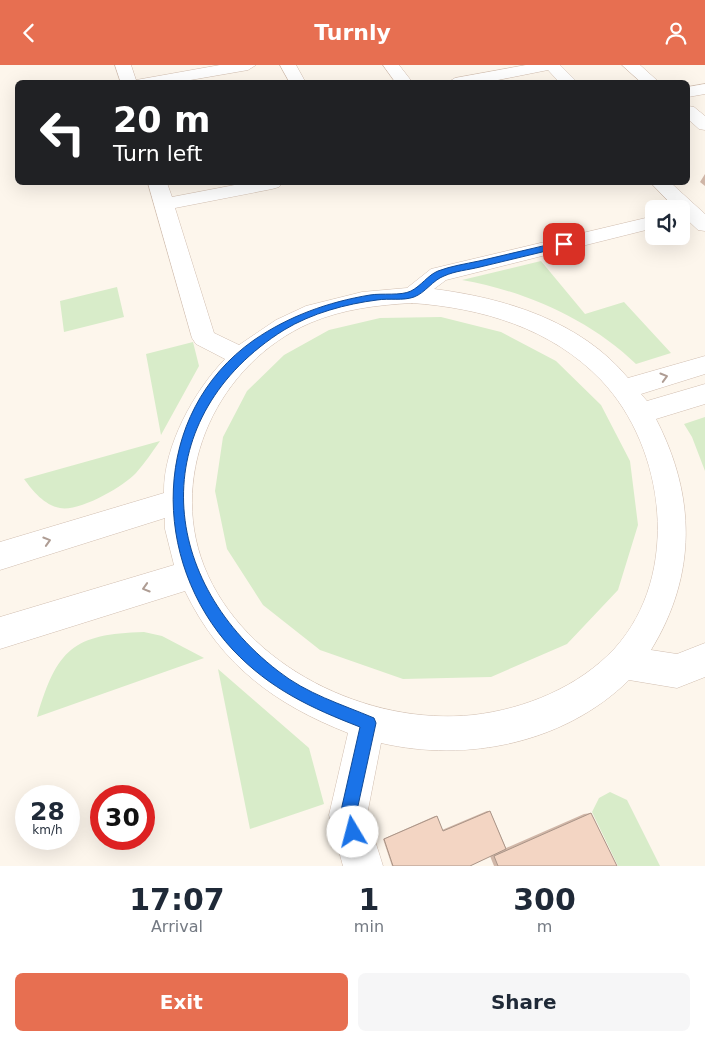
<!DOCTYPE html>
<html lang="en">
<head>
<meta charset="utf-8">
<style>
  :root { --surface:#fff; --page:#f6f6f7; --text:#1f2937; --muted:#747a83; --accent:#e76f51 }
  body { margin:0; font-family:"DejaVu Sans",sans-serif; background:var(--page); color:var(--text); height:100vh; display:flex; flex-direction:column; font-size:19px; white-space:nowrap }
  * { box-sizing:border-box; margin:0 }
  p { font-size:16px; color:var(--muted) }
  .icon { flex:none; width:28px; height:28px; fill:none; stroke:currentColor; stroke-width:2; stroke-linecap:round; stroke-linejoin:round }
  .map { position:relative; height:801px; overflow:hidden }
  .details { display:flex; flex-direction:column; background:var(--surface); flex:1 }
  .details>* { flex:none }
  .top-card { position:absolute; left:15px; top:15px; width:675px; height:105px; border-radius:8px; box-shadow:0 5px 20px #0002; background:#202124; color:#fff; overflow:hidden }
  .fabs { position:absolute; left:645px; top:135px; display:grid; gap:10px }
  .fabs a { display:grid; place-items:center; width:45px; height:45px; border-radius:8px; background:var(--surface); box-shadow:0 5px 20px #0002; font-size:25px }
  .speed { position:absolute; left:15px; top:720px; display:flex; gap:10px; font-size:25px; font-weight:700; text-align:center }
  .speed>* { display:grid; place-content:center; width:65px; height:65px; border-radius:50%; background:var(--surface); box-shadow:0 5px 20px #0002; line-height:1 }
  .speed small { font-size:12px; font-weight:400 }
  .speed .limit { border:8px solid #d22; background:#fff; color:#111 }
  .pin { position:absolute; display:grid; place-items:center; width:42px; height:42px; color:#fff; margin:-21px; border-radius:10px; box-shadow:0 2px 8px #0006 }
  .me { position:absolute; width:55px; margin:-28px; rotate:352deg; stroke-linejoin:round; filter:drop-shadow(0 0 4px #0008) }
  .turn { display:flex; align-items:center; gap:18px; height:105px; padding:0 15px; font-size:22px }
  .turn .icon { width:65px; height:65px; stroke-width:2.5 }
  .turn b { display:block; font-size:35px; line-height:42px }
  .eta { display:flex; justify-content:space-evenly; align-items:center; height:85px; text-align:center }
  .eta b { font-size:30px; font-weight:700; line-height:35px }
  .action { display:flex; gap:10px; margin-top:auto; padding:10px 15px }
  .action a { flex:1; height:58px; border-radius:8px; background:var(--accent); color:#fff; font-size:20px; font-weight:700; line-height:58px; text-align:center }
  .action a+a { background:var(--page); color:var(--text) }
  header { display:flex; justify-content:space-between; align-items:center; height:65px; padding:0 15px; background:var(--accent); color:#fff; font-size:22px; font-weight:700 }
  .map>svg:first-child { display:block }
</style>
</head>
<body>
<header><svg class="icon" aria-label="back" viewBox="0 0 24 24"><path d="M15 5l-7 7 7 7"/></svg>Turnly<svg class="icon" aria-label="person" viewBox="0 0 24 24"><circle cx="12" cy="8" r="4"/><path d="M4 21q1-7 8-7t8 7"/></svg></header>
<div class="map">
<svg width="705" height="801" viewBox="0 0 705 801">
  <rect width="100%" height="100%" fill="#fdf6ec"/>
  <path fill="#d8ecc9" d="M541,196L585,249L624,237L671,288L636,299C589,254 525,226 462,215Z
    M117,222L124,252L64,267L60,236Z
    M441,252L501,267L556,296L601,340L630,396L638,460L618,525L567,579L491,612L403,614L320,585L263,540L227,484L215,426L223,372L247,326L284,290L329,265L380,253Z
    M193,277L199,301L161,370L146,289Z
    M705,352V406L692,372L684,359Z
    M160,376C152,387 145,398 136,408C123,422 79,447 60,443C44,440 33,426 24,414Z
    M144,567L162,571L204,593L37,652C57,584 73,569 144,567Z
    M218,604L309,683L324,739L250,764Z
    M610,727L627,735L660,801H618L592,747L599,733Z"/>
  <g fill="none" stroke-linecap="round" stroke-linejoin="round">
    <defs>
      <path id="minor" d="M115,0H131L136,15L220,0H256L248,5L173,18H121Z
        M280,0H296L306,18H290Z
        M383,0H399L413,18H396Z
        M526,0H560L578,18H560L548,5L483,18H447L455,13Z
        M622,0H640L660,18H642Z
        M705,19V29L688,32V22Z
        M688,41L694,42L705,51V65L699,64L688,54Z
        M148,118H167L172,132L245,118H282L279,122L272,124L175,143L214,268L239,280L276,255L306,241L362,227L407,223L431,204L654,151V163L446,215L434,224C505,233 581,256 628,313L705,291V309L641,329L647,336L705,319V339L656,354C696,431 697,510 651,585L677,589L705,578V612L677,623L629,615C565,678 467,698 381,678L367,750L383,801H343L329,750L348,668C274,639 220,599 185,526L0,584V552L174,500L165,464V453L0,505V477L164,428C163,382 194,326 225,294L196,279L192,273ZM412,238C482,243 551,263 601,315C666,383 681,510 615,583C579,622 525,644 473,650C369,661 244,602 204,501C167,406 219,298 310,258C343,244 377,240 412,238Z
        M651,118H671L705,149V166L698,165L681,149V144H676Z"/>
    </defs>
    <use href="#minor" stroke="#d1beb0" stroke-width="1"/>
    <use href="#minor" fill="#fff" fill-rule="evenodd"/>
  </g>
  <path fill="#d1b7a8" d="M705,109V121L700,117Z
    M487,746H490L506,783L584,749L591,748L617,801H494L490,791L470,801H392L383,774L435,751H437L442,765Z"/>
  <path fill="#f3d5c3" stroke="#aa9588" d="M490,746L506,784L470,801H393L384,774L437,751L443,766Z
    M591,748L617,801H498L494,791Z"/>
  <defs><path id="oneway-chevron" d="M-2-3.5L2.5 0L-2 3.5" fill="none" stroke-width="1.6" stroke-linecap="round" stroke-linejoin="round" transform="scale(1.25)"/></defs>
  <g stroke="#af9d94">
    <use href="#oneway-chevron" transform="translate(664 312) rotate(-16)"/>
    <use href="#oneway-chevron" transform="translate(47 476) rotate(-17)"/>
    <use href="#oneway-chevron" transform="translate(146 523) rotate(163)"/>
  </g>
  <path fill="#1a73e8" stroke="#114b97" d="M564,176L567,177V181C538,188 509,195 480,202C468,205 455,206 444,211C433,215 425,228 414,232C403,236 389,233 377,235C346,239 312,248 284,265C147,351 155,511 278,606C307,629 341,639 374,653L376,658L356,750L361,767L359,772L353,775L348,772L340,750L360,662C311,643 270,624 233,585C150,496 150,348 254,275C289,251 328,237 370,230C382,228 401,231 411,226C421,221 428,210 438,206C451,201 465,199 479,196C507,189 536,183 564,176Z"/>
</svg>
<div class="fabs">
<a><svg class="icon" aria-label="sound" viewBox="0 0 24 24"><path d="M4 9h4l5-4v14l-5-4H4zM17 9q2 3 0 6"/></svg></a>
</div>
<div class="speed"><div>28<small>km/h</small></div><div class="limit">30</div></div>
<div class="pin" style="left:564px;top:179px;background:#d93025"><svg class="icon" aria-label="arrive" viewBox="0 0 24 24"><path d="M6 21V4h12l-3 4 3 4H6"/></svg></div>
<svg class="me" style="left:353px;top:767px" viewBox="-20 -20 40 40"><circle r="19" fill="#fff"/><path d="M0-13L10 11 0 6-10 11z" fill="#1a73e8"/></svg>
<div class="top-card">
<div class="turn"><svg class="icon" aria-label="left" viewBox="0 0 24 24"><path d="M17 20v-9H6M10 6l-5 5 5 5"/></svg><div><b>20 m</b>Turn left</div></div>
</div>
</div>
<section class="details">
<div class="eta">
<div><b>17:07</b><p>Arrival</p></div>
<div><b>1</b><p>min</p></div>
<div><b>300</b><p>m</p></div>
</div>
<div class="action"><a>Exit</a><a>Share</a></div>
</section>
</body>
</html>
